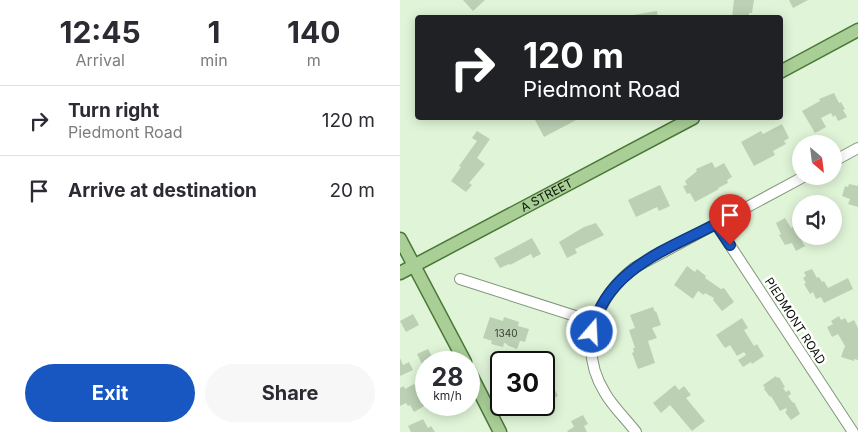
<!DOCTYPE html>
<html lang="en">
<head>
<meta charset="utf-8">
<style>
  :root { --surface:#fff; --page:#f7f7f7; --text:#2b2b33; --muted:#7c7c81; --line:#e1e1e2; --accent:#1857c2 }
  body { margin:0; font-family:Inter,sans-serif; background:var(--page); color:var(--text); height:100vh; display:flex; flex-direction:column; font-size:19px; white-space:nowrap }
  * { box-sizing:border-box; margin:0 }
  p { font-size:16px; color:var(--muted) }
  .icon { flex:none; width:28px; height:28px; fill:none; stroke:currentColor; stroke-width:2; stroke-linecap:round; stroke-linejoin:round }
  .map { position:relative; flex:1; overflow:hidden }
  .details { display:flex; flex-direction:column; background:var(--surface); width:400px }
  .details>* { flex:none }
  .hud { position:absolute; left:15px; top:15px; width:368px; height:105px; border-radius:5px; box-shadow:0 2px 12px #0003; background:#202124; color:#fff; overflow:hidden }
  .needle { width:32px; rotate:152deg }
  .controls { position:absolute; left:392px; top:135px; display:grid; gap:10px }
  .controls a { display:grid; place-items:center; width:50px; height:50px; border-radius:50%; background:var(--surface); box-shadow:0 2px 12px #0003; font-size:25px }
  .speed { position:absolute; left:15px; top:351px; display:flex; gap:10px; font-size:25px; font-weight:700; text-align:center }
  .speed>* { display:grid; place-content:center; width:65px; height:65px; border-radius:50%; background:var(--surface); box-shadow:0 2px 12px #0003; line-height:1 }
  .speed small { font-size:12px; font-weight:400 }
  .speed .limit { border:2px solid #111; border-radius:8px; background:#fff; color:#111 }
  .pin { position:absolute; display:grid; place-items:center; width:42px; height:42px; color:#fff; margin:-51px -21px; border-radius:50% 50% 50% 0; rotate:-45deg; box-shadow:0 0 5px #0007 }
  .pin .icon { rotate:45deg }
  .me { position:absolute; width:55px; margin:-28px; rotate:19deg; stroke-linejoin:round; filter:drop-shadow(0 0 4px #0008) }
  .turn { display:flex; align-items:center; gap:18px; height:105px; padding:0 25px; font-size:22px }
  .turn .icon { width:65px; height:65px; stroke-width:2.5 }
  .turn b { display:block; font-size:35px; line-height:42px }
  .eta { display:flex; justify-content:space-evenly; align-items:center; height:85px; text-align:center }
  .eta b { font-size:30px; font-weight:700; line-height:35px }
  .button { display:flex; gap:10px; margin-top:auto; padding:10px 25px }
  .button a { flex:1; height:58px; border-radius:30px; background:var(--accent); color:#fff; font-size:20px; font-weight:700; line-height:58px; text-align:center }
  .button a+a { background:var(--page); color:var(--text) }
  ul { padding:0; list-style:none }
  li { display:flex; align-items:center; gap:15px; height:70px; padding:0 25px; border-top:1px solid var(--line) }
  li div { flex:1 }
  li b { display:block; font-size:19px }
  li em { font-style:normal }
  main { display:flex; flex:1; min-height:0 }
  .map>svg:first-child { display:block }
</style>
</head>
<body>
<main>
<section class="details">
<div class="eta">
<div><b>12:45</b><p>Arrival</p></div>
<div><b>1</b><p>min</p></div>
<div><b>140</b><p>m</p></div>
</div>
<ul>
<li><svg class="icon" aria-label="right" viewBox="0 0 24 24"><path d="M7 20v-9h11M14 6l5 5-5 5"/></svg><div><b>Turn right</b><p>Piedmont Road</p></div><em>120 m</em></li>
<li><svg class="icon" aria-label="arrive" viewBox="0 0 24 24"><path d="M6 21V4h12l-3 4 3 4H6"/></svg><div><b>Arrive at destination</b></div><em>20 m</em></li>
</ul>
<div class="button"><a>Exit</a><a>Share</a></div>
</section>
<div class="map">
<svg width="458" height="432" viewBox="0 0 458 432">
  <rect width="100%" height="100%" fill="#e0f5d8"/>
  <path fill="#bcd0b4" d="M63,0H85L73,11Z
    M334,0H354L352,13H349V18H332Z
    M389,0H408L393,8Z
    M257,11L258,18H234L233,15Z
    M434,93L439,103L441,102L445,109L443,110L447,117L438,121L435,115L433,117L431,113L421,118L426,127L415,133L402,111L420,101L419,99Z
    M134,118H180L144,137Z
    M382,124L389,138L384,141L386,144L373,151L375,155L354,166L341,142L361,131L363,134Z
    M77,131L90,139L77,158L85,164L69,183L72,185L66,192L51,181L61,167L59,166L77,141L72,138Z
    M312,162L315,168L324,163L332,177L327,180L328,183L318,188L319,189L295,202L290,193L287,194L283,186L287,185L285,181L297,171L296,169Z
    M449,184L458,186V207L448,204L450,199L442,196L445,186L448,187Z
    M260,185L270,206L259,211L257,207L236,217L228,200Z
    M385,218L391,228L393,227L405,246L396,251L392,243L385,245L379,235L381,234L376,223Z
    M196,223L204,235L175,249L177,253L167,258L159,242L184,227Z
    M132,238L141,254L133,258L131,254L110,265L109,264L100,268L94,258Z
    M287,266L295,272L297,269L306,276L305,278L321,289L324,288L334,302L322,311L313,300L314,298L305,293L304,295L298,291L293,299L274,285Z
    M412,269L417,278L419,277L422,282L424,281L428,288L448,278L453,289L424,303L421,297L416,299L413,292L410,294L404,284L406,283L403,278L406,276L404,272Z
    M253,307L255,312L256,311L261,325L252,328L257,338L248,341L255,363L238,369L232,353L234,352L233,348H235L229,330L235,328L230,315Z
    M13,314L19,325L6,332L0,321Z
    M439,316L441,320L445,318L448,323L454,320L458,328V360L454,359V361L441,357L445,346L438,334L432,337L427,327L433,324L431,321Z
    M90,317L103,321L104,317L119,322L118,326L129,329L125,342L120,341L117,349L107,345V344L104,343L103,347L91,344L92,341L83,338Z
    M342,318L348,328L344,330L354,346L357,344L364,356L352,364L351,362L343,367L338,360L346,355L344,352L337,356L330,345L325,348L316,335Z
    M28,349L35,362H26V367L24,368L17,354Z
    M0,358L3,365L9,362L13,370L0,376Z
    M376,376L377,378L379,377L385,387L383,388L386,392L389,390L391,394L388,396L393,403L394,402L400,414L391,420L385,412L387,410L386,408L380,411L371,396L370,397L364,389L365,388L363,385Z
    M144,378L149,387L152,384L158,396L144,403Z
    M14,384L16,387L22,384L26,393V405L14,412L10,405L8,406L6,403L0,406V388L4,386L5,389Z
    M275,385L279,390L284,386L291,395L286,398L305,421L292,431L270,405L261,413L253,403Z
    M183,415L188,424L184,426L187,432H168L167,431L174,427L171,421Z
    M23,419L28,428L31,426L35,432H11L8,426Z"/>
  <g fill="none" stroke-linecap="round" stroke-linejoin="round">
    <defs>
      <path id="minor" d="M434,161L458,148
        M316,224L453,432
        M60,279L194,322
        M236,432C226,419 213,407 205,393C177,348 195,299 234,268L405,176"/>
      <g id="major">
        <path d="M380,72L458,30"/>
        <path d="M0,239L65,362"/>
        <path id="s1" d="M0,273L293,118"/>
        <path d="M69,371L100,432"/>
      </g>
    </defs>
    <use href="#minor" stroke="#82957b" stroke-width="12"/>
    <use href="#major" stroke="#4b7738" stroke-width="15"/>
    <use href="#minor" stroke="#fff" stroke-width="10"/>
    <use href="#major" stroke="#a9cf97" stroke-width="12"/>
  </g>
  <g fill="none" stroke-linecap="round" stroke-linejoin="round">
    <defs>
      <path id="route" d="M192,332C205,270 266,250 316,224L330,245"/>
    </defs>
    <use href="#route" stroke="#10397e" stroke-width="12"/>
    <use href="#route" stroke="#1857c2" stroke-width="9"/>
  </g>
  <g text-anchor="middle" stroke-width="5" stroke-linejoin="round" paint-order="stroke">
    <g font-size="10" fill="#364032">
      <text x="106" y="337">1340</text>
    </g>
    <g font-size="12" fill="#091007" stroke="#fff">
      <text dy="4" stroke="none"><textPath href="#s1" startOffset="166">A STREET</textPath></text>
      <text transform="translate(395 321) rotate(57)" y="4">PIEDMONT ROAD</text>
    </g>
  </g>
</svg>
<div class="controls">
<a><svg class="needle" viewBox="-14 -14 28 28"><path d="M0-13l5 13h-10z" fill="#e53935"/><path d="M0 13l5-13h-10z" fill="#7c7c81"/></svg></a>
<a><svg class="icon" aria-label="sound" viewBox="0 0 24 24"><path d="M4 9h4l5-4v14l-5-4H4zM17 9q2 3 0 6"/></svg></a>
</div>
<div class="speed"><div>28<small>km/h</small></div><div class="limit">30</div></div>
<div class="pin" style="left:330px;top:245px;background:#d93025"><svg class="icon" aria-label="arrive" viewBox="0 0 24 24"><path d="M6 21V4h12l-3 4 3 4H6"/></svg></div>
<svg class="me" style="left:192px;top:332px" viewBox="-20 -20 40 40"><circle r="17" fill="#1857c2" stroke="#fff" stroke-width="3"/><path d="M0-11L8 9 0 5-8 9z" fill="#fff"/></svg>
<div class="hud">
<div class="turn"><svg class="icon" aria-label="right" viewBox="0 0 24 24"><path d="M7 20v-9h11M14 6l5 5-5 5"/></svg><div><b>120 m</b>Piedmont Road</div></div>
</div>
</div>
</main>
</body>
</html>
